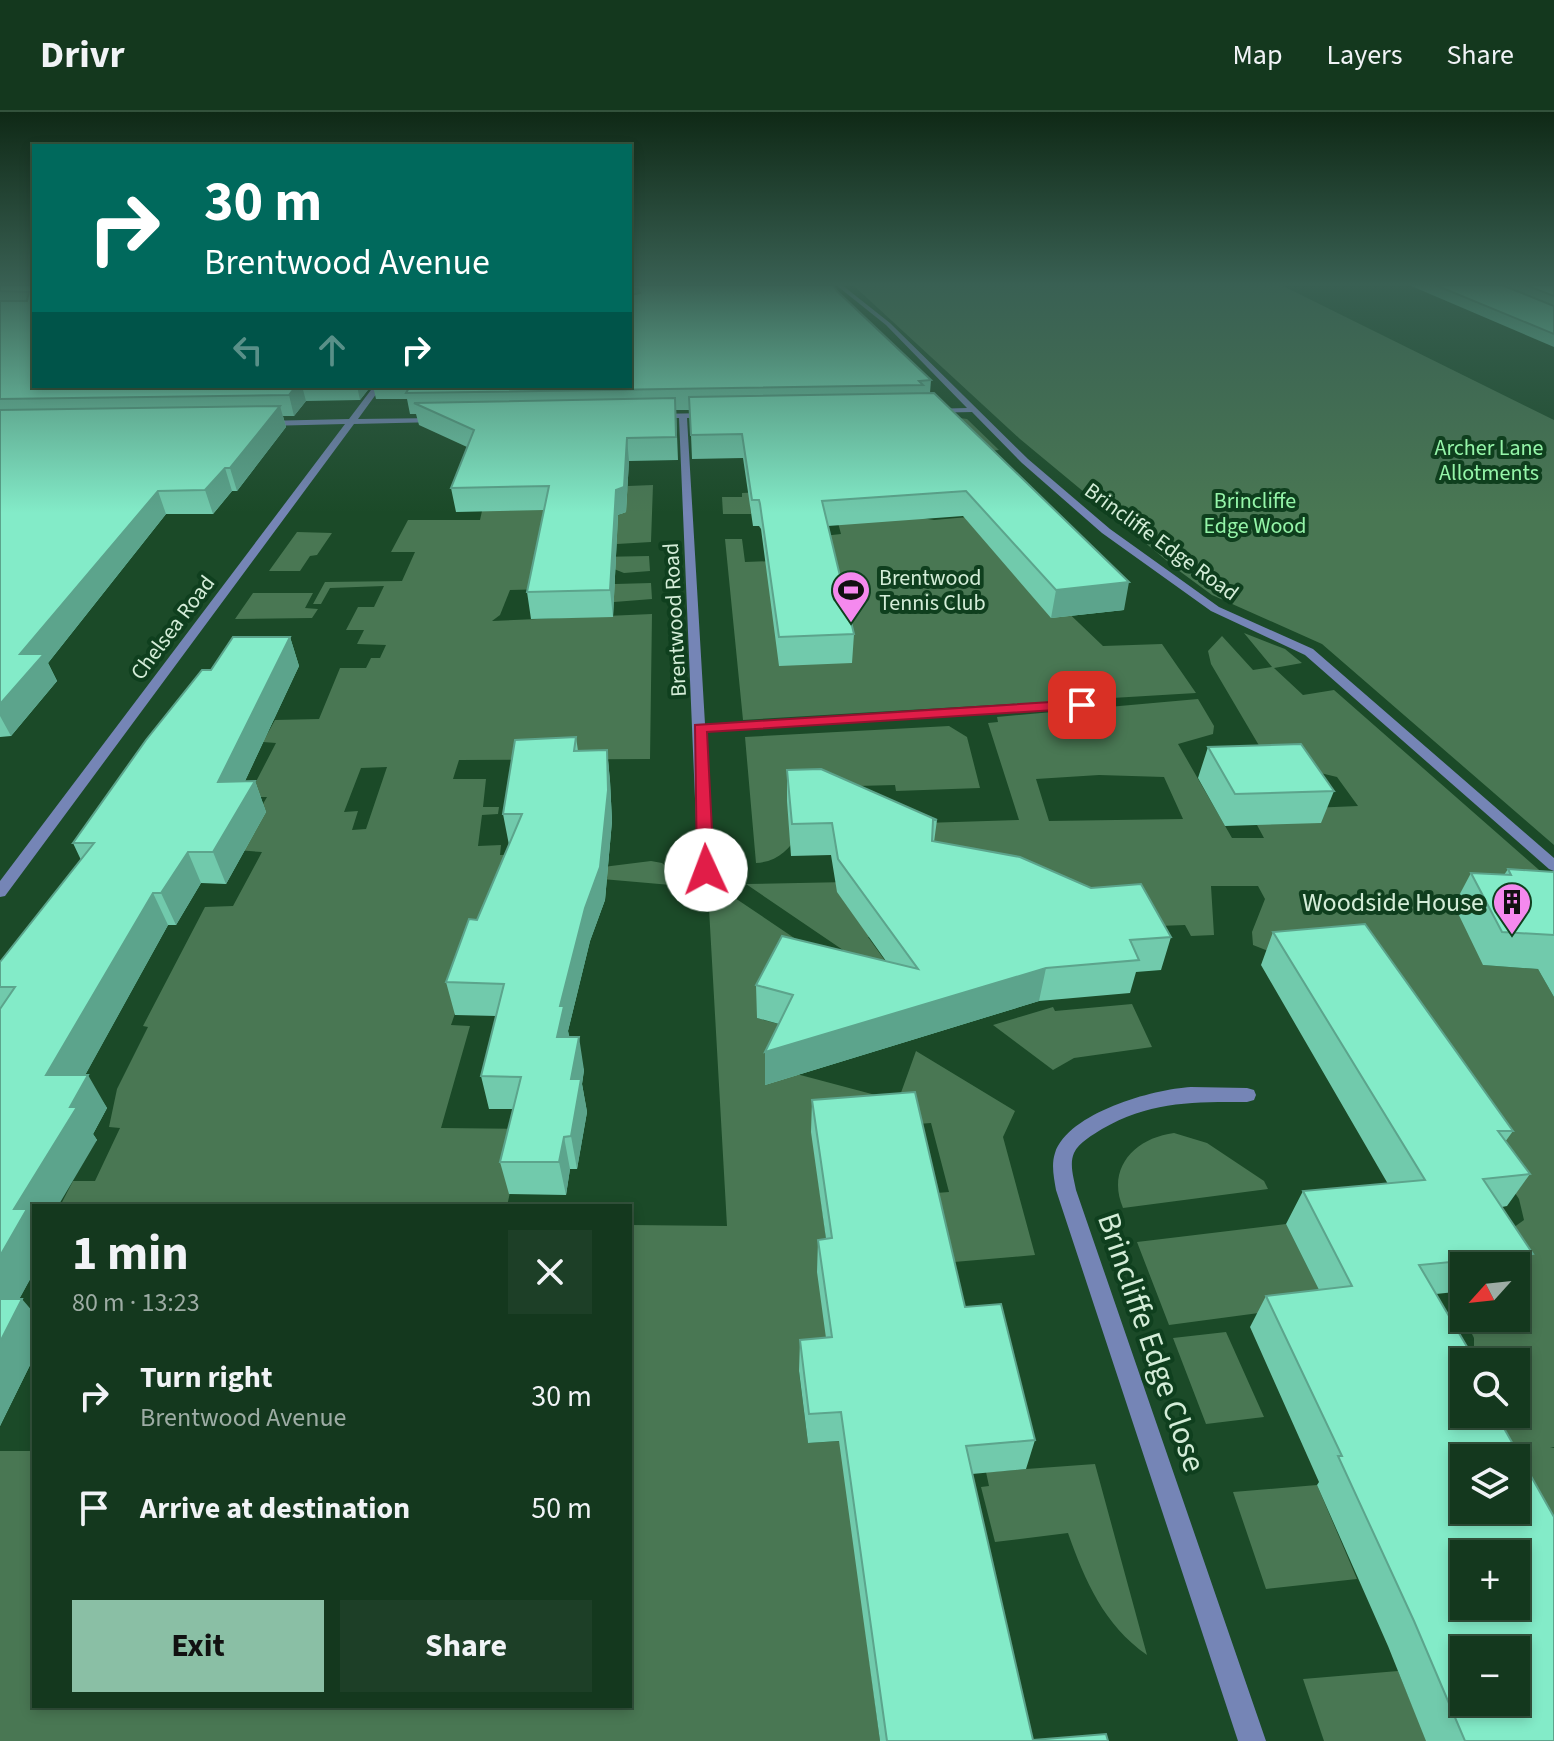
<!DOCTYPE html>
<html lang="en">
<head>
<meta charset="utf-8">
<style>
  :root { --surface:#14381e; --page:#1d3f27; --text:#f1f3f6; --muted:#9daca4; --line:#33523c; --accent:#8abfa5 }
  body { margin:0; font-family:"Source Sans 3",sans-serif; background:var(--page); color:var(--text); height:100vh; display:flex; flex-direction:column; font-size:30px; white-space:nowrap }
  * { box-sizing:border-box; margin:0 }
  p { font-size:26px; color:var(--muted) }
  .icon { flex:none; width:44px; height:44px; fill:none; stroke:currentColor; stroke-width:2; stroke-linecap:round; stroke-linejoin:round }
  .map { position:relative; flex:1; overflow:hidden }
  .drawer { position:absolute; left:32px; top:1092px; width:600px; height:504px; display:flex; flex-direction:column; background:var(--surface); border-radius:0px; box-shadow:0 4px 12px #0003,0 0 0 2px var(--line) }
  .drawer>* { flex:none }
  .top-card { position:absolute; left:32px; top:32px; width:600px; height:244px; border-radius:0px; box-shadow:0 4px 12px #0003,0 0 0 2px var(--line); background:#00695c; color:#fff; overflow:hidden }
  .needle { width:52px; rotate:243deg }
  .buttons { position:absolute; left:1450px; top:1140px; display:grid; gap:16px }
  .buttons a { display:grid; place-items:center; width:80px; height:80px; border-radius:0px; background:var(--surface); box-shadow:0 4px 12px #0003,0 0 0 2px var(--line); font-size:40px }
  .pin { position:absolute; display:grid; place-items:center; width:68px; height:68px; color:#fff; margin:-34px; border-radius:16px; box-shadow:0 4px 12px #0006 }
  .me { position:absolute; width:88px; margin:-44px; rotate:358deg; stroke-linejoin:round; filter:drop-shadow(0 0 6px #0008) }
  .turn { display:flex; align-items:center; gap:28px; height:168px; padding:0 40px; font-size:36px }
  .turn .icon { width:104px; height:104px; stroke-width:2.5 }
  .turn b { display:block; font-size:56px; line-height:68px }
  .lanes { display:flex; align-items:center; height:76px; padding:0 40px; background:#0003; justify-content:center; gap:40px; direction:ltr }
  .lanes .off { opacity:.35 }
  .round { display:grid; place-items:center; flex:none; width:84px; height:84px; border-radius:0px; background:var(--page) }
  .head { display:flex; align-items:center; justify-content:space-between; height:136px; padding:0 40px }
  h1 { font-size:48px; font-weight:700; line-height:60px }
  .button { display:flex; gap:16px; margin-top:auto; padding:16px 40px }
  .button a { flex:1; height:92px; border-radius:0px; background:var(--accent); color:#111; font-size:32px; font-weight:700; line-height:92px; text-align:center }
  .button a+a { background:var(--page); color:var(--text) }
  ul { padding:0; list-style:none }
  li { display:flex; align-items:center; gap:24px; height:112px; padding:0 40px }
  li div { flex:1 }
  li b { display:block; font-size:30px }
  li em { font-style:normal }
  header { display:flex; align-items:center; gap:48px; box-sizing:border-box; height:112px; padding:0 40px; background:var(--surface); border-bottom:2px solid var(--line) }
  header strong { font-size:38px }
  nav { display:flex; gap:44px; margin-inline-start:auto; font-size:28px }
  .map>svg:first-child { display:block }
</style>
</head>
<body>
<header>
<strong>Drivr</strong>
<nav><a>Map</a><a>Layers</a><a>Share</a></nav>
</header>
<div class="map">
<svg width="1554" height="1629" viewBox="0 0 1554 1629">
  <rect width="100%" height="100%" fill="#1b4a28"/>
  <path fill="#497753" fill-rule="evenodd" d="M853,173H1281L1554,308V733L1322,532L1212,483L1178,458L1020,327Z
    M960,306L967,307L999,338L969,341L897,402L934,408L968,405L1103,534L1162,532L1196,581L743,608L725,427H742L745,450L828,447L823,424L841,422L837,407L750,391L751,402H723L722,385H742V381L815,378L719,311Z
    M623,367L553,405L620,403L628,374L653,373L651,430L617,432V414L547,446L649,444L650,459L624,461L614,457L544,474L651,471L652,487L589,492L590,476L510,478L500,503L492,509L652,502L650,647L459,648L453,667H486L483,695H499L498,702L482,703L478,734L501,733L500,743L529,742L571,759L651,749L662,751L670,758L671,773L510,759L480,830L451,913L470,914L441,1016L524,1017L507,1094H60L73,1069H95L120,1016L109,1015L117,977L148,915L143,914L205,795L233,794L262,740L236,738L267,685H248L276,631L263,630L275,608L319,607L340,556H366L371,546H380L386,533L357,532L364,518H346L358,495H374L384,474L330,476L321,492H313L325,470L402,469L415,440H391L408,408H480L482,399H495ZM387,655L366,717L352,718L358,699L344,700L361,656Z
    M297,420L332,421L317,443L310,444L300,459H269Z
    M253,481H313L305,496L318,497L312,506L235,507Z
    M1244,521L1285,537L1302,551L1274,556L1303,583L1334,578L1554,771L1483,853L1538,857L1554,885V1335L1550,1336H1554V1436L1516,1346L1494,1302H1516V1250H1474V1226L1464,1206H1516V1179L1520,1178L1516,1172L1510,1118L1524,1108L1519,1087L1502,1061L1296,850L1253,833L1252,820L1265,787L1258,774H1211L1214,823L1191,824L1185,813L868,825L886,850L868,855L746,772L996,767L918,749L893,712L1019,708L988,611L998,610L997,605L1198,587L1214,614L1213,622L1178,632L1232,726H1264L1257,713L1311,696L1358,694L1337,665L1274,650L1264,642L1211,552L1208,539L1222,524L1253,558L1272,555ZM1099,663L1164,665L1183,707L1049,709L1036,667Z
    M949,614L967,625L980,676L896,679L895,673L820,675C805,706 796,749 756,751L745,625Z
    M708,779L729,782L852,865L757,906L793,916L774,956L898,989L916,939L1015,999L1003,1025L1035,1143L954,1150L936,1081L949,1080L931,1011L812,1020L829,1149L828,1228L799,1260L808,1331L841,1329L880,1629H0V1339H32L34,1336V1594H630V1113L727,1114Z
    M1132,892L1152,935L1074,946L1053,958L993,913L1053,895L1055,899Z
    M1174,1021L1207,1031L1264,1069L1268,1077L1123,1096C1106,1056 1135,1026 1174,1021Z
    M1286,1112L1326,1192L1169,1213L1137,1130Z
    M1226,1220L1264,1305L1206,1312L1173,1226Z
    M1095,1352L1147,1543C1104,1513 1085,1469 1068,1421L995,1430L981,1375L989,1374L986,1360Z
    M1317,1373L1357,1467L1266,1477L1233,1380Z
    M1398,1559L1427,1629H1324L1303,1567Z"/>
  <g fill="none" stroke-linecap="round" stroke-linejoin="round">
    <path fill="#7585b6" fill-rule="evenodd" d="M836,173H842L890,211L1028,347L1110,417L1219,495L1313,537L1554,746V759L1549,757L1305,543L1211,499L1102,421L1022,351L972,300L926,301L929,297L967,296L886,213Z
      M374,274H382L358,307L438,306L442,308L438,310L354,312L5,784L0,785V769L345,312L266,314L263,313V309L349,307Z
      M710,301L713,305L687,306L705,612L1082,589L1088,593L1086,596L706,620L714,758L706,763L701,761L698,758L679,306H654L650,304L654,302Z
      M1191,975L1247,976L1254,978L1256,983L1254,988L1247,990C1192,990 1151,989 1102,1017C1093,1023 1079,1030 1074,1041C1069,1052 1074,1067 1076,1078L1266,1629H1238L1056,1078C1054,1066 1051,1053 1055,1041C1068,1001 1153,977 1191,975Z"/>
  </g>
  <path fill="#71caac" d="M0,173H34V274H371L360,288L306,289L294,304H283L286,315L237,379H232L213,402H166L48,551L57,569L11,624L0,625Z
    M630,173L837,179L931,268L930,281L1124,498L1051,506L963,404L828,414L854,522L852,551L779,554L761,417L759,414H753L743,346L692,347L690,298H676L678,348L629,349L626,400L618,403L613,505L531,507L527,480L544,398L456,400L451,376L467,335L419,313L416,302H410L407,287H376L373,274H630Z
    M1409,173H1554V235Z
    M290,525L299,554L245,669H255L266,700L226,772L201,771L176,813H168L85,963L107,996L93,1022L97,1028L34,1094V1160L19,1187L34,1201V1245L0,1314V850L81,748L73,731L211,558Z
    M576,625L578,639L607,638L610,669L612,709L605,788L590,829L568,919L569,925L584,958L582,972L587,1000L577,1057H570L566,1083L509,1082L500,1050L513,997H489L481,964L496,904L455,903L446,870L477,808L509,733L503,702Z
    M1208,635L1334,679L1321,711L1225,714L1198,666Z
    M787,658L937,708L934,730L1171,825L1161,858L1136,860L1130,881L1039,889L765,973V940L779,912L757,906L756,873L886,849L837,780L831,743L791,744L787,689Z
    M1508,757L1554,760V885L1538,857L1483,853L1454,793L1471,761L1504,763Z
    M1273,820L1513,1019L1505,1030L1530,1062L1507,1094L1502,1095L1533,1142L1516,1165V1154H1464V1179L1436,1182L1464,1302H1504L1499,1307L1554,1629H1426L1388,1534L1317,1373L1319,1370L1250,1215L1266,1184L1319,1178L1286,1112L1303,1079L1388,1072L1261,853Z
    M812,988L965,1195L1035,1328L1026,1357L972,1362L1033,1628L1108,1629H880L839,1329L808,1331L799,1259L800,1228L826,1226L817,1160L818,1128L826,1127L811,1020Z"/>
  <path fill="#5ca48c" d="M296,274H302L306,289L294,304L289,283Z
    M357,274H371L360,288Z
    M280,294L286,315L237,379L230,356Z
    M627,326L629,349L626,400L618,403L613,505L610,478L616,378Z
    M225,356L232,379L213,402L205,378Z
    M158,379L166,402L48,551L57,569L11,624L0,604V592L20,542Z
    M1129,470L1124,498L1051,506L1056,478Z
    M290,525L299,554L230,701L218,670Z
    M607,638L610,669L612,709L605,788L590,829L568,919L570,927L557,925L560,894Z
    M255,669L266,700L226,772L213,740Z
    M188,740L201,771L176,813L161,781Z
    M153,781L168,813L67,996L46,963Z
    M1046,856L1039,889L765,973V940Z
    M579,925L584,958L582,972L587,1000L577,1057L571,1024V967Z
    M88,963L107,996L93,1022L97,1028L58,1094H34V1160L15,1195L22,1187L34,1201V1245L0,1314V1144L14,1097Z
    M564,1025L570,1057L566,1083L559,1050Z"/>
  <path fill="#83ebc8" stroke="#5ca48c" stroke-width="2" fill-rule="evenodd" d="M0,173H34V274H296L289,283L0,287V189H27L29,180L0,179Z
    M630,173H833L837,179L931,268L919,269L923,273L406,281L410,274H630V183L640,181L638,177L630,176Z
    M1435,173H1502L1554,194V222Z
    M1525,173H1554V184Z
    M934,281L1129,470L1056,478L966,379L822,389L854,522L779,525L760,392L759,388H752L742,322L691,323L689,285Z
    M675,286L676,325L627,326L624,375L616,378L610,478L527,480L549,374L451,376L474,318L414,291Z
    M280,294L230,356H225L205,378L158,379L20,542H44L0,592V298Z
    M233,525H290L218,670L255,669L213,740H188L161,781H153L46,963H88L70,995H77L14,1097H27L0,1144V897L15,875H0V850L94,731H73L146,628L202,558H211Z
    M576,625L574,639L607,638L608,678L600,755L585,796L560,894H564L557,925H579L571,967H581L571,1024L564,1025L559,1050H500L521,965L481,964L504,872L446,870L469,807L477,808L522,702H503L515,628Z
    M1301,632L1334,679L1235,682L1208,635Z
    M821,657L937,708H933L932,729L1020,745L1091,776L1141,772L1171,825L1130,828L1139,848L1046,856L765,940L793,883L756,873L782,824L918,857L838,747L832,711L792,712L787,658Z
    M1508,757L1554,760V823L1502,820L1471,761L1511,763Z
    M1365,812L1513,1019H1498L1530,1062L1483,1067L1533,1142L1419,1153L1476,1250H1464V1302H1496L1554,1405V1629H1465L1414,1509L1338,1344H1342L1266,1184L1352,1174L1303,1079L1425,1068L1273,820ZM1464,1346H1516V1398H1464ZM1464,1442H1516V1494H1464ZM1464,1538H1516V1590H1464Z
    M915,980L965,1195L1001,1192L1035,1328L966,1334L1033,1628L1106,1622L1108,1629H887L841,1300L809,1302L800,1228L832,1225L818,1128L832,1126L812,988Z
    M0,1187H22L0,1230Z"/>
  <linearGradient id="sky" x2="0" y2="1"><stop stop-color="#0f2916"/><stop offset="0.43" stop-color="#396053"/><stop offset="1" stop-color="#396053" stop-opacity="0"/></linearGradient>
  <rect width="1554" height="401" fill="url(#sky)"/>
  <path fill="#e11d48" stroke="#92132f" stroke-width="2" d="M1082,588L1087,590V596L707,620L714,758L706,764L697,758L695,613Z"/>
  <defs>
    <symbol id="stadium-pin" viewBox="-11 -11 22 30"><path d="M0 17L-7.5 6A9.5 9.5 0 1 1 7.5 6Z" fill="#f589ee" stroke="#0f3f1e"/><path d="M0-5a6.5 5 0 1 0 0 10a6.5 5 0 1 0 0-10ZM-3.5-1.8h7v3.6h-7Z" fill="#111"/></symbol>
    <symbol id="building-pin" viewBox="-11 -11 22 30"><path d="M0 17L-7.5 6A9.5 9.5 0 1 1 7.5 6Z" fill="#f589ee" stroke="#0f3f1e"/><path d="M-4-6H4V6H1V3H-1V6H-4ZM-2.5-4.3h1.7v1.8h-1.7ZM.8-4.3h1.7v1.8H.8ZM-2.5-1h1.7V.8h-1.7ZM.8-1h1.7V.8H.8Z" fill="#111"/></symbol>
  </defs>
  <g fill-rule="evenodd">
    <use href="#stadium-pin" x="829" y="456" width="44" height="60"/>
    <use href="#building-pin" x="1490" y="768" width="44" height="60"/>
  </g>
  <g text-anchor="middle" stroke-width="8" stroke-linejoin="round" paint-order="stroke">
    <g font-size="22" fill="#95f6a9" stroke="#0f3f1e">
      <text x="1489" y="343">Archer Lane<tspan x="1489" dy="25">Allotments</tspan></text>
      <text x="1255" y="396">Brincliffe<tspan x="1255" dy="25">Edge Wood</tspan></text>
    </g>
    <g font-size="22" fill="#d4edd8" stroke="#0f3f1e">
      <text transform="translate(1162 429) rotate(36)" y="8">Brincliffe Edge Road</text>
      <text transform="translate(674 508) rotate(-93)" y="8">Brentwood Road</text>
      <text transform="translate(172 515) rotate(-53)" y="8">Chelsea Road</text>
    </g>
    <g font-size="22" fill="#d4edd8" stroke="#0f3f1e" text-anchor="start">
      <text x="879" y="473">Brentwood<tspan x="879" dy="25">Tennis Club</tspan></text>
    </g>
    <g font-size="26" fill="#d4edd8" stroke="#0f3f1e" text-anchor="end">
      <text x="1484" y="799">Woodside House</text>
    </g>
    <g font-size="32" fill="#d4edd8" stroke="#0f3f1e">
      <text transform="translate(1152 1230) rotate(71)" y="11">Brincliffe Edge Close</text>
    </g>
  </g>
</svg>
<div class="buttons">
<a><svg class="needle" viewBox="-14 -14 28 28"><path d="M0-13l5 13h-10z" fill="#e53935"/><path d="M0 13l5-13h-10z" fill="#9daca4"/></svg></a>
<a><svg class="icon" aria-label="search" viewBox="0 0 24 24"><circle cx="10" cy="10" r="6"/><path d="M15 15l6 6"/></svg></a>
<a><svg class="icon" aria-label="layers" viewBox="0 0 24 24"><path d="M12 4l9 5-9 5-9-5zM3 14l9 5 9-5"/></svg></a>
<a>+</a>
<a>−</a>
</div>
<div class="pin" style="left:1082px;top:593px;background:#d93025"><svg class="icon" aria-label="arrive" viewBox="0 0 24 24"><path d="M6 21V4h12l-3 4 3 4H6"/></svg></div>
<svg class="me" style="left:706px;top:758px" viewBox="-20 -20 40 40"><circle r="19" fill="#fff"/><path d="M0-13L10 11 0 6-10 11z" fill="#e11d48"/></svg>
<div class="top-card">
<div class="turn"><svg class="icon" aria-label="right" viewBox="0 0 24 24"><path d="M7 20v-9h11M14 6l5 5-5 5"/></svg><div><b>30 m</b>Brentwood Avenue</div></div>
<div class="lanes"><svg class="icon off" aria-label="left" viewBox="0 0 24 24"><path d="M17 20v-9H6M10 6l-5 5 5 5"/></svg><svg class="icon off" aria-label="ahead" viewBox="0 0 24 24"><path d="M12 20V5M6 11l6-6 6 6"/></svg><svg class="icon" aria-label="right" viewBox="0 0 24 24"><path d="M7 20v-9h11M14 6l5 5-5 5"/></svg></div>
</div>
<section class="drawer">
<div class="head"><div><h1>1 min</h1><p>80 m · 13:23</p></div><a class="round"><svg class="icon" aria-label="close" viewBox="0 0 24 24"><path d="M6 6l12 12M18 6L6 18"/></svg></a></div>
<ul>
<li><svg class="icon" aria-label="right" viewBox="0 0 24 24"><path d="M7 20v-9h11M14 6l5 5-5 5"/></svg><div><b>Turn right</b><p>Brentwood Avenue</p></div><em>30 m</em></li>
<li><svg class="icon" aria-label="arrive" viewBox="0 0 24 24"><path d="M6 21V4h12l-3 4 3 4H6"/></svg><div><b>Arrive at destination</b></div><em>50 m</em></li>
</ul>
<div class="button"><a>Exit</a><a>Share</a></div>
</section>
</div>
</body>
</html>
